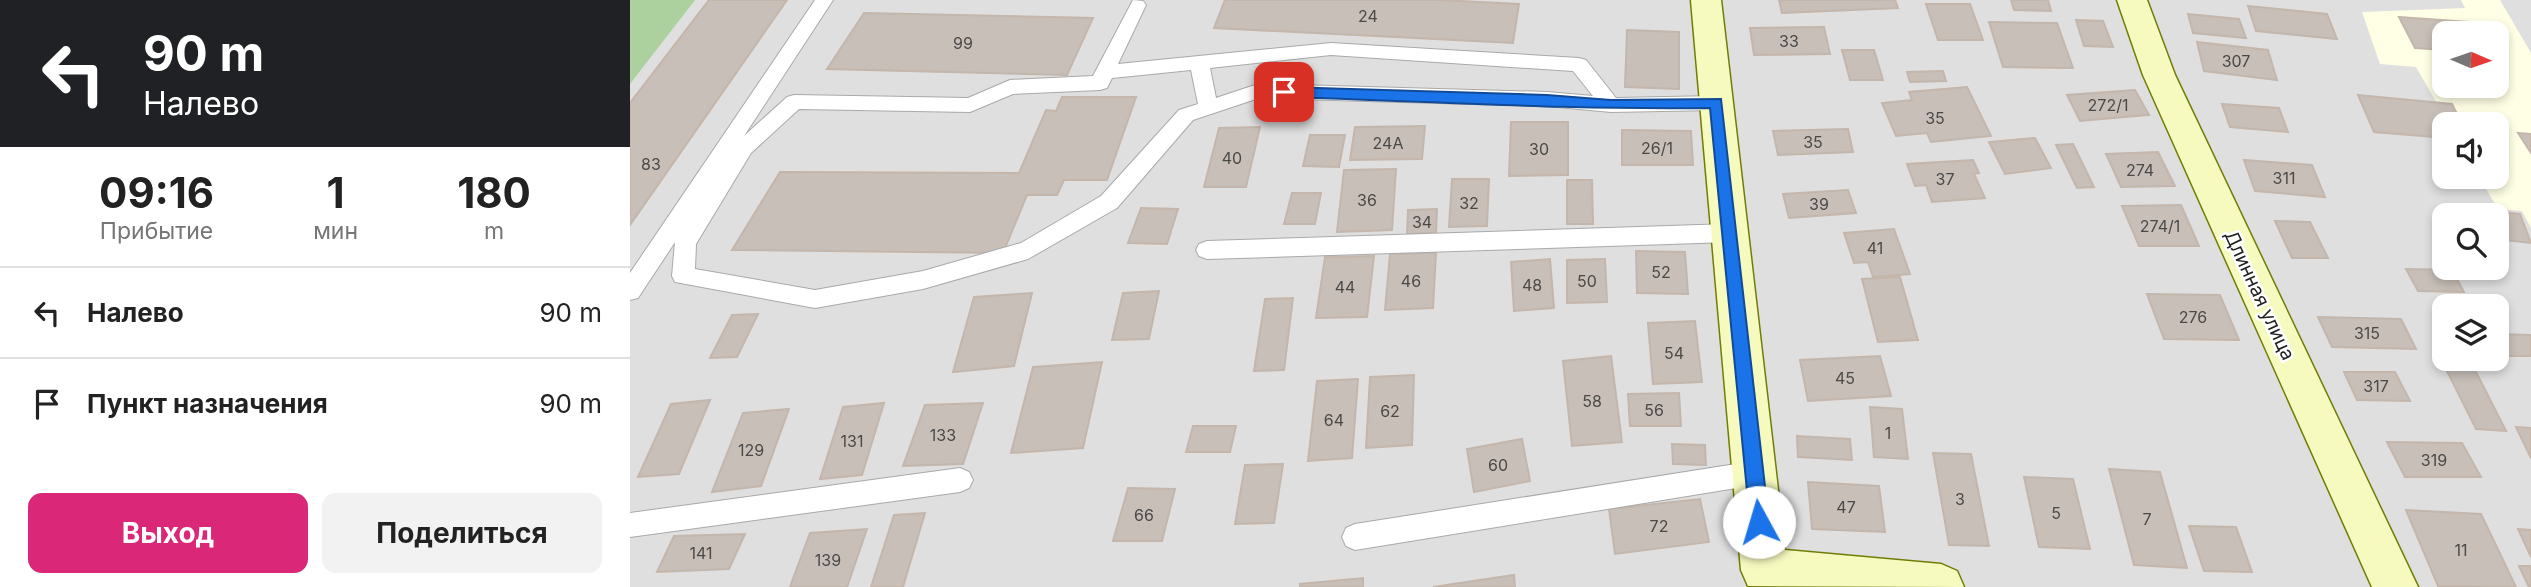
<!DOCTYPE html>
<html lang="ru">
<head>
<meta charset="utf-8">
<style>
  :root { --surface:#fff; --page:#f2f2f2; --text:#222; --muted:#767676; --line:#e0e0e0; --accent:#db2777 }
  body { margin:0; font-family:Inter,sans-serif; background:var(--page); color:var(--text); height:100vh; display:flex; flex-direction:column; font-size:26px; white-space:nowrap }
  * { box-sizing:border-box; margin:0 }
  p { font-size:23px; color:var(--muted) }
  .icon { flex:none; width:38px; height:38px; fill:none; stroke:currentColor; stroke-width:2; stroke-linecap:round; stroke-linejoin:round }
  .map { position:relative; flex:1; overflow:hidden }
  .sheet { display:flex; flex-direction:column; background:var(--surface); width:630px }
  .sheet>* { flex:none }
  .banner { background:#202124; color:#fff; overflow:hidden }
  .needle { width:46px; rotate:92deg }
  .controls { position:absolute; left:1802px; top:21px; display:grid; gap:14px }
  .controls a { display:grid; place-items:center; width:77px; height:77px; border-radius:14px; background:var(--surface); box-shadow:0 4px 10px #0003; font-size:35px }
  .pin { position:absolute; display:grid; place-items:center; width:60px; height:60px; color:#fff; margin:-30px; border-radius:14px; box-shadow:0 4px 10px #0006 }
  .me { position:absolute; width:77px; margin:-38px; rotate:354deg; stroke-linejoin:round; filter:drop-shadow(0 0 5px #0008) }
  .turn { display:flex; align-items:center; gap:24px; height:147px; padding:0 28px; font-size:32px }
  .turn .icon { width:91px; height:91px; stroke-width:2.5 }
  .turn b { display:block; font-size:49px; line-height:60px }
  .eta { display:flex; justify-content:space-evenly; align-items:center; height:119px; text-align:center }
  .eta b { font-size:42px; font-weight:700; line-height:49px }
  .button { display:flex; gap:14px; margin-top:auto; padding:14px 28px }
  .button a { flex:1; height:80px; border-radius:14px; background:var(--accent); color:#fff; font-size:28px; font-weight:700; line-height:80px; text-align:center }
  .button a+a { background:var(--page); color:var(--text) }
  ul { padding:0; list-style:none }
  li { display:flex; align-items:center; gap:21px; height:91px; padding:0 28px; border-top:2px solid var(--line) }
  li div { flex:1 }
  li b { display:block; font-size:26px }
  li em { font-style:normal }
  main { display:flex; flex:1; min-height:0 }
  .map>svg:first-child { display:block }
</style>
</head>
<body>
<main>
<section class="sheet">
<div class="banner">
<div class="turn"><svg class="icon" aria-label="left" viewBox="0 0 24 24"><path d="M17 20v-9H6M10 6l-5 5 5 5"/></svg><div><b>90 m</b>Налево</div></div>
</div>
<div class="eta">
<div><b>09:16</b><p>Прибытие</p></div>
<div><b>1</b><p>мин</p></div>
<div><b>180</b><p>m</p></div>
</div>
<ul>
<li><svg class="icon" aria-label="left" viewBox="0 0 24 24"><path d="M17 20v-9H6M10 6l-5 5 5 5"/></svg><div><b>Налево</b></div><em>90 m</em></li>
<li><svg class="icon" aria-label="arrive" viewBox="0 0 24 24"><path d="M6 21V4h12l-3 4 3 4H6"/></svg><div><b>Пункт назначения</b></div><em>90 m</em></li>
</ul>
<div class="button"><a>Выход</a><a>Поделиться</a></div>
</section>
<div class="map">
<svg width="1901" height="587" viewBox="0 0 1901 587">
  <rect width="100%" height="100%" fill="#f2efe9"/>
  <path fill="#e0dfdf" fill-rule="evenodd" d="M0,0H1901V587H0ZM1815,33H1867V86H1815ZM1815,124H1867V177H1815ZM1815,215H1867V268H1815ZM1815,306H1867V359H1815Z"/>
  <path fill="#ffffe5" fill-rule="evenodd" d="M1831,0H1870L1901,53V228L1892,211L1868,209L1849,177H1867V124H1819L1786,67L1750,64L1732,12L1835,8ZM1815,33H1867V86H1815Z"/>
  <path fill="#add19e" d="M0,0H65L0,84Z"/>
  <path fill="#c7bfb8" stroke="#c4b6ab" stroke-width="2" d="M79,0H157L0,225V103Z
    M595,0H810L889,4L883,43L584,28Z
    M1149,0H1265L1268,8L1152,13Z
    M1381,0H1418L1421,11L1384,10Z
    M1296,4H1340L1353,40H1308Z
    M1618,6L1697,14L1707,39L1626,31Z
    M234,13L463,18L437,75L197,69Z
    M1558,14L1609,19L1616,38L1563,33Z
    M1769,17L1853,23L1859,33H1815V50L1785,48Z
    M1446,20L1473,21L1483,47L1454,46Z
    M1359,22L1427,23L1443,68L1373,67Z
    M1194,27L1200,54L1124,55L1120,28Z
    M997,30L1049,32V89L995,87Z
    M1567,42L1638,50L1647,80L1574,71Z
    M1212,50H1244L1253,80H1220Z
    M1313,71L1316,81L1280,82L1277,72Z
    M1337,87L1361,136L1301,142L1297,133L1266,136L1252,103L1282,100L1279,92Z
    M1505,90L1519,115L1450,121L1437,95Z
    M1728,95L1822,104L1832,124H1815V138L1744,132Z
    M432,97H506L477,180H434L427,195H397L373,253L102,250L150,172L389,173L416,110L426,111Z
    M1592,104L1649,108L1658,132L1600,127Z
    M881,122H938V175L879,176Z
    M795,126L792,159L720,160L725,127Z
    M630,127L616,187H574L589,128Z
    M1218,129L1223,152L1148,155L1143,131Z
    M992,130L1061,131L1063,165H992Z
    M1888,133L1901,134V153Z
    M680,135H715L709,167L673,166Z
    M1405,138L1421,168L1375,174L1359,142Z
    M1443,144L1464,187L1447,188L1426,145Z
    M1528,152L1545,186L1491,187L1476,154Z
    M1343,160L1349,173L1344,174L1355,198L1302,202L1296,185L1285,186L1277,164Z
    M1614,160L1682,165L1695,197L1625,191Z
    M766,169L762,230L707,232L714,170Z
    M822,179H859L857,226L819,227Z
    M937,180H962L963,224H937Z
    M1218,190L1226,213L1159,218L1153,194Z
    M662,193H691L685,224H654Z
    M1551,205L1569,246H1509L1492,206Z
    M1811,207L1890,214L1901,243L1867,239V215H1815Z
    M511,208L548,209L537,244L498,243Z
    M807,209L806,233L777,234L778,210Z
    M1645,221L1680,222L1698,258H1662Z
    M1264,229L1280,274L1243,277L1238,262L1224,263L1214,233Z
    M1006,251L1055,252L1058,294L1007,293Z
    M806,253L803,308L755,310L760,254Z
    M744,256L737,317L686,318L695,257Z
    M920,259L924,308L884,311L881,262Z
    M975,259L977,302L937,303V260Z
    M1776,269L1822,270L1834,292L1788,291Z
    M1270,277L1288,340L1248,342L1232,279Z
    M529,291L519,339L482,340L493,293Z
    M402,293L384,366L323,372L344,297Z
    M1517,294L1590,295L1609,340L1534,339Z
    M663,298L654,370L624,371L635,299Z
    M128,314L107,357L80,358L102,315Z
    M1688,317L1771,319L1786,349L1702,347Z
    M1065,321L1072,382L1023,384L1018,323Z
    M1867,334L1901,335V356H1867Z
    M981,356L992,442L942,446L933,361Z
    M1250,356L1261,396L1178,401L1170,360Z
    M472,362L453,448L381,453L403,367Z
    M1813,363L1842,364L1876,431L1846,429Z
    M1714,372H1765L1780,401L1727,400Z
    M784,375L782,445L736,448L740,377Z
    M728,379L722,458L678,461L687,381Z
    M1049,393L1051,426H1000L998,394Z
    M80,400L49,474L8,477L41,404Z
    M254,403L232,475L190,479L213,407Z
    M353,403L333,464L273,466L295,405Z
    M1240,407L1272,409L1278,459L1244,457Z
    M159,409L131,486L82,492L113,413Z
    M563,426H606L600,452H556Z
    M1886,427L1901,428V458Z
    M1167,436L1220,439L1222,460L1168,457Z
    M892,439L900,481L844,492L837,449Z
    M1757,442L1832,443L1851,477H1775Z
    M1042,444L1075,445L1076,465L1043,464Z
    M1303,453L1341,454L1359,546L1319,545Z
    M653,464L644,523L605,524L615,465Z
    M1479,469L1530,472L1557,568L1504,565Z
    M1394,477L1443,479L1460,549L1409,547Z
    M1178,482L1249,486L1255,532L1182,529Z
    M498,488L545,489L532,541H483Z
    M1070,499L1079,542L985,554L979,509Z
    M1776,510L1851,514L1886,587L1808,586Z
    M295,513L273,587H241L264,515Z
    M1559,526L1606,527L1622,572L1574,571Z
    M237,529L217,587H160L180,533Z
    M1888,529L1901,530V557Z
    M115,534L99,569L27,572L44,536Z
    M1889,566H1901V587H1899Z
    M884,575L885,587H803Z
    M733,578V587H670V584Z"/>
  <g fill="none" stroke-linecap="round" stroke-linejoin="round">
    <defs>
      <path id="lane" d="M185,0H203L114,136L157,97L164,95L338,98L380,80L463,76L503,0L513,1L516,5L488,64L701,43L949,58L956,60L986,98L1086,96L1096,103L1086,110L981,112L917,106L629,98L563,120L487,208L398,259L293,289L185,308L45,282L42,276L45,242L8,298L0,300V273ZM701,55L943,71L963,96L917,92L628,84L586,98L580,68ZM561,70L568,104L549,110L471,196L391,243L293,271L185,290L65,269L66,244L121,153L169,109L340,112L383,94L470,90L477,88L482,78Z
        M1100,224L1108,227L1111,233L1108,239L1100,242L577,259L569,256L566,250L569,244L577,241Z
        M1125,461L1134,465L1138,473L1134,481L1125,485L725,550L716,546L712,537L716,528L725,524Z
        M330,468L339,472L343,480L339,488L330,492L0,537V513Z"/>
      <path id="secondary" d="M1061,0H1091L1155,550L1311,564L1327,571L1334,587L1118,586L1111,570Z
        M1487,0H1517L1545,75L1788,587H1742L1513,75Z"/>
    </defs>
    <use href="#lane" stroke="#a9a9a9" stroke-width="2"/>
    <use href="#secondary" stroke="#707d05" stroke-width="3"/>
    <use href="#lane" fill="#fff" fill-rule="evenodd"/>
    <use href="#secondary" fill="#f7fabf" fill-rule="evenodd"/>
  </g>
  <path fill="#1a73e8" stroke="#114b97" stroke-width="2" d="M654,87L917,95L981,100L1091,99L1139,522L1136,528L1129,530L1123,528L1120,522L1080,108C938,110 796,101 654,97L647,92Z"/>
  <g text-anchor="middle" stroke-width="5" stroke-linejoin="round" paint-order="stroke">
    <g font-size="16" fill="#4b4948">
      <text x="738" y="22">24</text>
      <text x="1159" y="47">33</text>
      <text x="333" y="49">99</text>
      <text x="1606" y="67">307</text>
      <text x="1478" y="111">272/1</text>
      <text x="1305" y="124">35</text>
      <text x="1183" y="148">35</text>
      <text x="758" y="149">24А</text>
      <text x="1027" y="154">26/1</text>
      <text x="909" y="155">30</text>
      <text x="602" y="164">40</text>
      <text x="21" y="170">83</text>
      <text x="1510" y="176">274</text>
      <text x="1654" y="184">311</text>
      <text x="1315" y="185">37</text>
      <text x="737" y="206">36</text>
      <text x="839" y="209">32</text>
      <text x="1189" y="210">39</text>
      <text x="792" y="228">34</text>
      <text x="1530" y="232">274/1</text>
      <text x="1245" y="254">41</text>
      <text x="1031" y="278">52</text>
      <text x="781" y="287">46</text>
      <text x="957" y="287">50</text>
      <text x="902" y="291">48</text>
      <text x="715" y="293">44</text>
      <text x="1563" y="323">276</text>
      <text x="1737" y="339">315</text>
      <text x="1044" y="359">54</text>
      <text x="1215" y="384">45</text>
      <text x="1746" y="392">317</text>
      <text x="962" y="407">58</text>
      <text x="1024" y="416">56</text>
      <text x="760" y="417">62</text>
      <text x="704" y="426">64</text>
      <text x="1258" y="439">1</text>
      <text x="313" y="441">133</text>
      <text x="222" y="447">131</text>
      <text x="121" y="456">129</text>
      <text x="1804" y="466">319</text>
      <text x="868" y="471">60</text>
      <text x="1330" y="505">3</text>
      <text x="1216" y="513">47</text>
      <text x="1426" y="519">5</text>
      <text x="514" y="521">66</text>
      <text x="1517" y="525">7</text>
      <text x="1029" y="532">72</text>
      <text x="1831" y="556">11</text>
      <text x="71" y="559">141</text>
      <text x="198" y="566">139</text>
    </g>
    <g font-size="19" fill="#222" stroke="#fff">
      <text transform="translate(1630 295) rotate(65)" y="7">Длинная улица</text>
    </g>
  </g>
</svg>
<div class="controls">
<a><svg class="needle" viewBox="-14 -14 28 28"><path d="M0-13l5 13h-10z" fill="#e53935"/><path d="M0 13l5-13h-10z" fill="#767676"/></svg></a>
<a><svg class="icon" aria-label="sound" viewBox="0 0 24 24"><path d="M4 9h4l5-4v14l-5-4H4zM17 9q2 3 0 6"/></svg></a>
<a><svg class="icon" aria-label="search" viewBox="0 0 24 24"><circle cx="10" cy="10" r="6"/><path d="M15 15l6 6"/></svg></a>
<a><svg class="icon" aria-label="layers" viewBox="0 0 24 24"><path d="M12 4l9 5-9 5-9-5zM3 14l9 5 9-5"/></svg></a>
</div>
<div class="pin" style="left:654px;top:92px;background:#d93025"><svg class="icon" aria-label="arrive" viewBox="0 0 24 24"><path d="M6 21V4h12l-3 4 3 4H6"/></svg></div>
<svg class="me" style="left:1129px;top:522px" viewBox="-20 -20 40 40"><circle r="19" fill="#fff"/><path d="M0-13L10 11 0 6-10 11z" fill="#1a73e8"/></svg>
</div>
</main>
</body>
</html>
